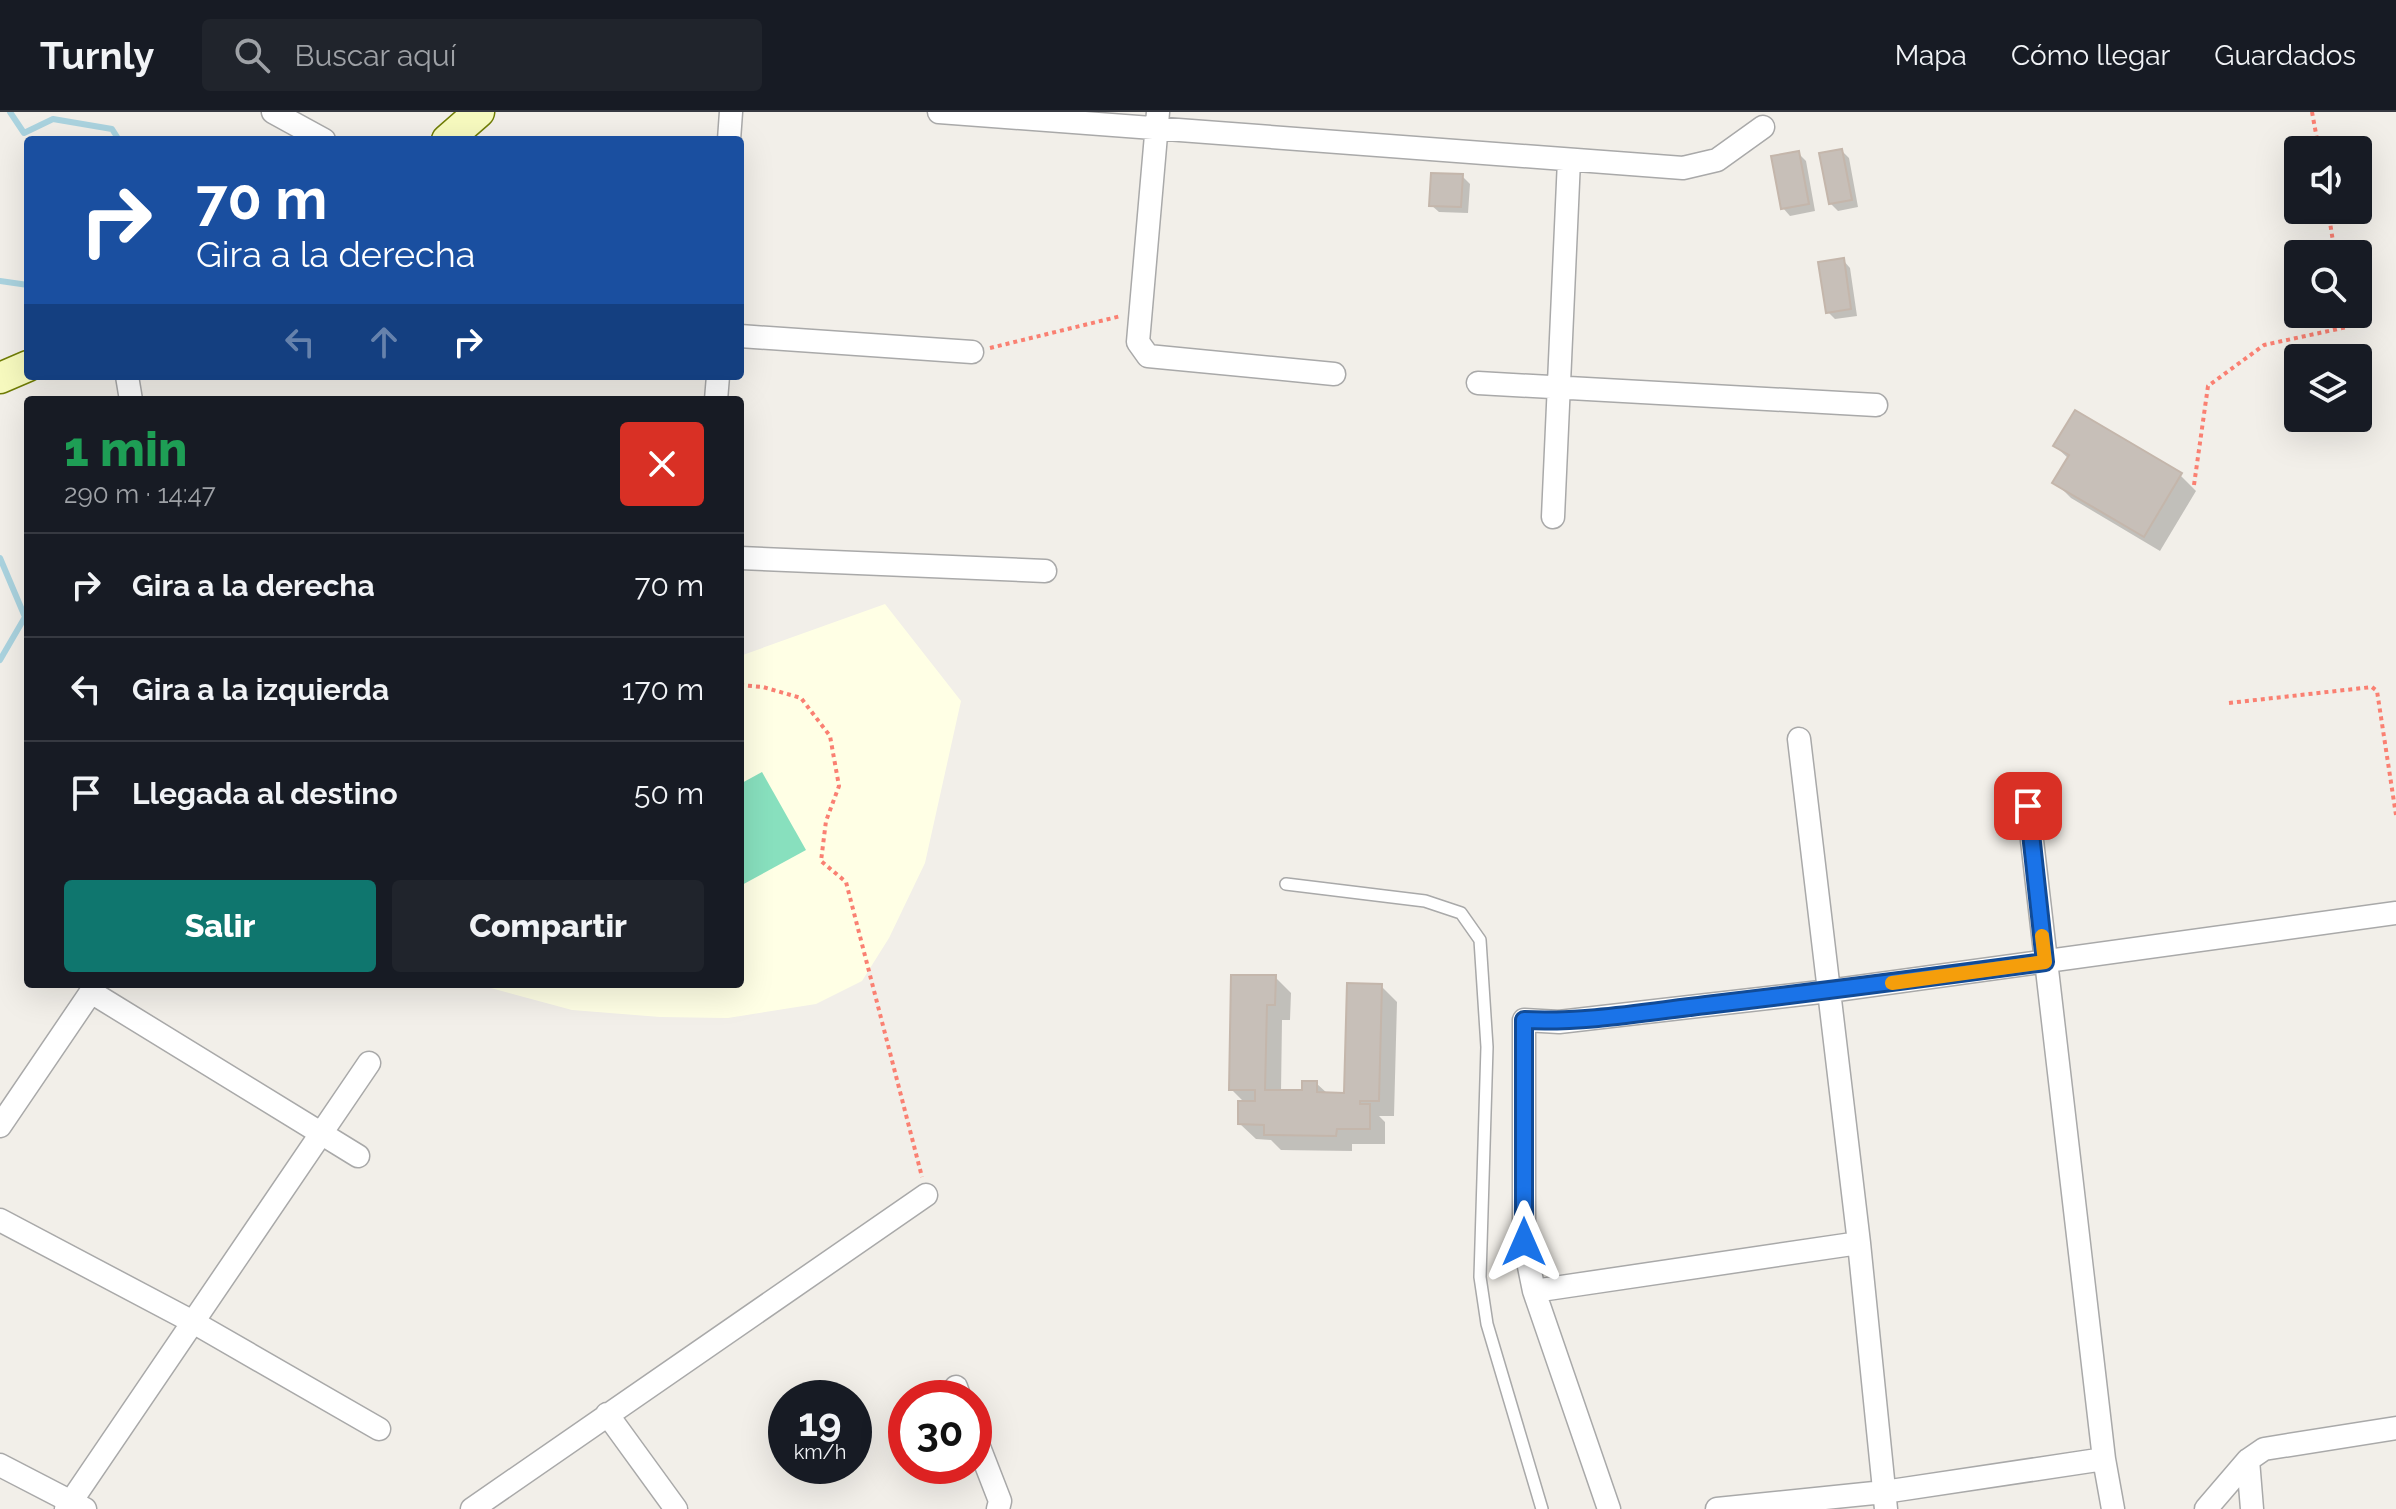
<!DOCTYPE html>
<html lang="es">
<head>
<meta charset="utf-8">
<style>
  :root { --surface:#171b24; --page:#20242c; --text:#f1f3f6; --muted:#9ea1a6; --line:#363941; --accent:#0f766e }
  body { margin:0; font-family:Raleway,sans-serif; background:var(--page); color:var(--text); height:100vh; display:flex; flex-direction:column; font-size:30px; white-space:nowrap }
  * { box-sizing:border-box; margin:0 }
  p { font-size:26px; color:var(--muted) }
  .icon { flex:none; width:44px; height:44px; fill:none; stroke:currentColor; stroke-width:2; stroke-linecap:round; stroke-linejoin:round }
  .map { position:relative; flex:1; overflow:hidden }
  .details { position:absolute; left:24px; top:284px; width:720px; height:592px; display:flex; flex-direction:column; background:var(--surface); border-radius:8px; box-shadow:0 8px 32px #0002 }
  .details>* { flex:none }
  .top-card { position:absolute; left:24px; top:24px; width:720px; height:244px; border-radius:8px; box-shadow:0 8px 32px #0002; background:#1a4fa0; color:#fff; overflow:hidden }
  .controls { position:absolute; left:2284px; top:24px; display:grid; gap:16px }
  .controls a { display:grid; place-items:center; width:88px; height:88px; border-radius:8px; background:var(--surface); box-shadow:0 8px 32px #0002; font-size:40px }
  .speed { position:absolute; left:768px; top:1268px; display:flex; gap:16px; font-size:40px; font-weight:700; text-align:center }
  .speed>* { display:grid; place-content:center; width:104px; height:104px; border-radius:50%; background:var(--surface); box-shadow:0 8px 32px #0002; line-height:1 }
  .speed small { font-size:20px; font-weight:400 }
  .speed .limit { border:12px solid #d22; background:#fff; color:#111 }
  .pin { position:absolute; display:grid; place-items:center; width:68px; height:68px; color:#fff; margin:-34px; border-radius:16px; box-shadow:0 4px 12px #0006 }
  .me { position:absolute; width:88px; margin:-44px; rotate:0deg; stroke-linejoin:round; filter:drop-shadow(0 0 6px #0008) }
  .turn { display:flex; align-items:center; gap:28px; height:168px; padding:0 40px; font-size:36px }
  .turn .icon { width:104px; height:104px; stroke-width:2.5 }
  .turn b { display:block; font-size:56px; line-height:68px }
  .lanes { display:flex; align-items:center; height:76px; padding:0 40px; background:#0003; justify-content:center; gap:40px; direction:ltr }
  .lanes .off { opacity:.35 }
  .round { display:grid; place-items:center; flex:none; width:84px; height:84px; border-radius:8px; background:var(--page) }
  .headline { display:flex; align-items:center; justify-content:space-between; height:136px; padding:0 40px }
  h1 { font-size:48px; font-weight:800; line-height:60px; color:#1e9e55 }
  .primary-button { display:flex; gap:16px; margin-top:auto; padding:16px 40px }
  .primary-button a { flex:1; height:92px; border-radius:8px; background:var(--accent); color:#fff; font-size:32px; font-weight:800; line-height:92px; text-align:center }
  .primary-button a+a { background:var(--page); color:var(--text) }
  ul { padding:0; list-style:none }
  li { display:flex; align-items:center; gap:24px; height:104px; padding:0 40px; border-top:2px solid var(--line) }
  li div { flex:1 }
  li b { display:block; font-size:30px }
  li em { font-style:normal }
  header { display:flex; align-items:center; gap:48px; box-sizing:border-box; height:112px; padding:0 40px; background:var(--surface); border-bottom:2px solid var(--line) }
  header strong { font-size:38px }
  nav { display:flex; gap:44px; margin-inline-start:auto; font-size:28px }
  .search { width:560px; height:72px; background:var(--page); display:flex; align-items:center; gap:20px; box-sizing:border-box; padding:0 28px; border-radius:8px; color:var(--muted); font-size:30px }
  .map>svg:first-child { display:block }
</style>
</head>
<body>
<header>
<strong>Turnly</strong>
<div class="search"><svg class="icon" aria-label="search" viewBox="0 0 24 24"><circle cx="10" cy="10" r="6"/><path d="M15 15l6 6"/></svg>Buscar aquí</div>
<nav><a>Mapa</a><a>Cómo llegar</a><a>Guardados</a></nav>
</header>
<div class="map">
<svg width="2396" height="1397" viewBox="0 0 2396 1397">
  <rect width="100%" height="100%" fill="#f2efe9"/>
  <path fill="#ffffe5" d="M885,492L961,589L925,751L889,826L862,869L816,892L728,906L660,905L572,898L476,872H740V544Z"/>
  <path fill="#88e0be" d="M762,660L806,738L740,774V672Z"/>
  <path fill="#0003" d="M1842,39L1849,46L1858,95L1838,99L1830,91Z
    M1798,41L1806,49L1815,99L1790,104L1783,96Z
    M1462,64L1470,72L1468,101L1439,100L1431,93Z
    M1843,148L1850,156L1857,204L1835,207L1828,200Z
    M2055,334L2180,363L2196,379L2160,439L2071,386L2055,370L2069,347Z
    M1275,865L1291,881L1290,908H1282L1281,980H1304L1316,971L1328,982L1346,983L1381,874L1397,890L1394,1004H1379L1385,1010V1032H1352V1039L1281,1038L1271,1028L1256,1027L1240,1012L1245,991L1231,977Z"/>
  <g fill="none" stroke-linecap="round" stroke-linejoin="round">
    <path stroke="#aad3df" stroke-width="6" d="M10,0L24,21L53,7L112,17L119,28
      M0,169L28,173
      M0,446L25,505L0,548"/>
  </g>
  <path fill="#c7bfb8" stroke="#c4b6ab" stroke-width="2" d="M1842,37L1852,88L1829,92L1819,41Z
    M1799,39L1809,92L1781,97L1771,44Z
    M1431,61L1463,62L1461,95L1429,94Z
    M1844,146L1851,197L1826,201L1818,150Z
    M2075,298L2182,361L2144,425L2052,371L2069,343L2053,334Z
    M1231,863H1276L1275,893H1267L1265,978H1302V969H1317V980L1344,981L1347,871L1382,872L1379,989H1360V992H1370V1017H1337L1336,1024L1264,1023V1013L1238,1012V989H1255V978H1229Z"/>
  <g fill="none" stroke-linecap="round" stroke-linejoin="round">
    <defs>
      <path id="lane" d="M1286,772L1425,789L1461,801L1480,828L1487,935L1480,1165L1487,1212L1542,1397"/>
      <path id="street" d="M273,0L324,28
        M939,0L1683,56L1717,48L1763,15
        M1158,0L1138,230L1148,244L1334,262
        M729,28L731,0
        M740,224L972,240
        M127,264L131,288
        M1478,271L1876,293
        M716,288L718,264
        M1553,405L1569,48
        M740,446L1045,459
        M1799,627L1859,1131L1886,1397
        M2028,694L2104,1347L2113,1397
        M0,1014L91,880L358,1044
        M0,1108L193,1210L379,1317
        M1534,1179L1859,1131
        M956,1275L960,1286
        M607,1302L676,1397
        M974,1322L1000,1389L998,1397
        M2248,1348L2252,1397
        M0,1353L85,1397
        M66,1397L369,951
        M472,1397L926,1083
        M1609,1397L1534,1179L1524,1130V908L1559,910L1829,879L2396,801
        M1717,1397L1884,1380L2104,1347
        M2206,1397L2248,1348L2264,1337L2396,1316"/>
      <path id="secondary" d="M447,28L479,0
        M0,266L28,254"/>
    </defs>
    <use href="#lane" stroke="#a9a9a9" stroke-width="14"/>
    <use href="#street" stroke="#a9a9a9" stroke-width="25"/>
    <use href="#secondary" stroke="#707d05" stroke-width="33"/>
    <path stroke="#fa8072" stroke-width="4" stroke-dasharray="4 4" stroke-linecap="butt" d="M2312,0L2319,38
      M2328,98L2335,142
      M990,236L1121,204
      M2194,373L2208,274L2264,233L2347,215L2345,202
      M740,573L763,575L801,586L830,624L839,674L826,709L821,749L846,770L922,1065
      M2229,591L2372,575L2377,579L2396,703"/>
    <use href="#lane" stroke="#fff" stroke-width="11"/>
    <use href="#street" stroke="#fff" stroke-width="22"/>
    <use href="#secondary" stroke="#f7fabf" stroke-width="30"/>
  </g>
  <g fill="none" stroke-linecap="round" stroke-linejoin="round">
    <defs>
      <path id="route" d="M1524,1130V908C1585,911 1646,900 1706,893C1819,880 1932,865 2045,850L2028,694"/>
    </defs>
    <use href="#route" stroke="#114b97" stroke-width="20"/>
    <use href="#route" stroke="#1a73e8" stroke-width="14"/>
    <path stroke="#f59e0b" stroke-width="14" d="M1892,871L2045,850L2042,824"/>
  </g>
</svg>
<div class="controls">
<a><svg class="icon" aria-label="sound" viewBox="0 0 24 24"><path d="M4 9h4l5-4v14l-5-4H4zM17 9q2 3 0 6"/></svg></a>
<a><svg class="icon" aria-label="search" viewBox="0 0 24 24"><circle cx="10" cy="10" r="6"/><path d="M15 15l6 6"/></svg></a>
<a><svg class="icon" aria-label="layers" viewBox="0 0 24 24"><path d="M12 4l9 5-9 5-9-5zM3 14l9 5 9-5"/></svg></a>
</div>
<div class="speed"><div>19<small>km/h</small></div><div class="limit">30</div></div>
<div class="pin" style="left:2028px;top:694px;background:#d93025"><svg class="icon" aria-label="arrive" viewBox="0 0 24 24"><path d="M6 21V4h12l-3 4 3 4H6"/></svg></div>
<svg class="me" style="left:1524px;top:1130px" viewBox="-20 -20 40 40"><path d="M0-17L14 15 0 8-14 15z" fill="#1a73e8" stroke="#fff" stroke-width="4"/></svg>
<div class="top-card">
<div class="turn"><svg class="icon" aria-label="right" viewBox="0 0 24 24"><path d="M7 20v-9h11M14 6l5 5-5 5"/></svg><div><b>70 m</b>Gira a la derecha</div></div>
<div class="lanes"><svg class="icon off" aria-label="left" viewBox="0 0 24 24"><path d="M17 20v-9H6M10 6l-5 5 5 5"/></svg><svg class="icon off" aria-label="ahead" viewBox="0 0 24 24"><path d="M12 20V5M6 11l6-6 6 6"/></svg><svg class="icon" aria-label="right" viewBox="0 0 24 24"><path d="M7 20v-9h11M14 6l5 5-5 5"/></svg></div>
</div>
<section class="details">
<div class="headline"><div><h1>1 min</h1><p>290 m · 14:47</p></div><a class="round" style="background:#d93025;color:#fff"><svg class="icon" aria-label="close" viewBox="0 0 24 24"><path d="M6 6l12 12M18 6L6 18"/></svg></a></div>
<ul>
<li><svg class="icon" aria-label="right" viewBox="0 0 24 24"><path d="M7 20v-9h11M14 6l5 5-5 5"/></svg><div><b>Gira a la derecha</b></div><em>70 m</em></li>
<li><svg class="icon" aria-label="left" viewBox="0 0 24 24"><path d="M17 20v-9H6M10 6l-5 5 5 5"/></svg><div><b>Gira a la izquierda</b></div><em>170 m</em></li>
<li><svg class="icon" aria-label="arrive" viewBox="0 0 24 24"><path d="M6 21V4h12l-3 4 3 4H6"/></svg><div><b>Llegada al destino</b></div><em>50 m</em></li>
</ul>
<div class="primary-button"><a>Salir</a><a>Compartir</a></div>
</section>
</div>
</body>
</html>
